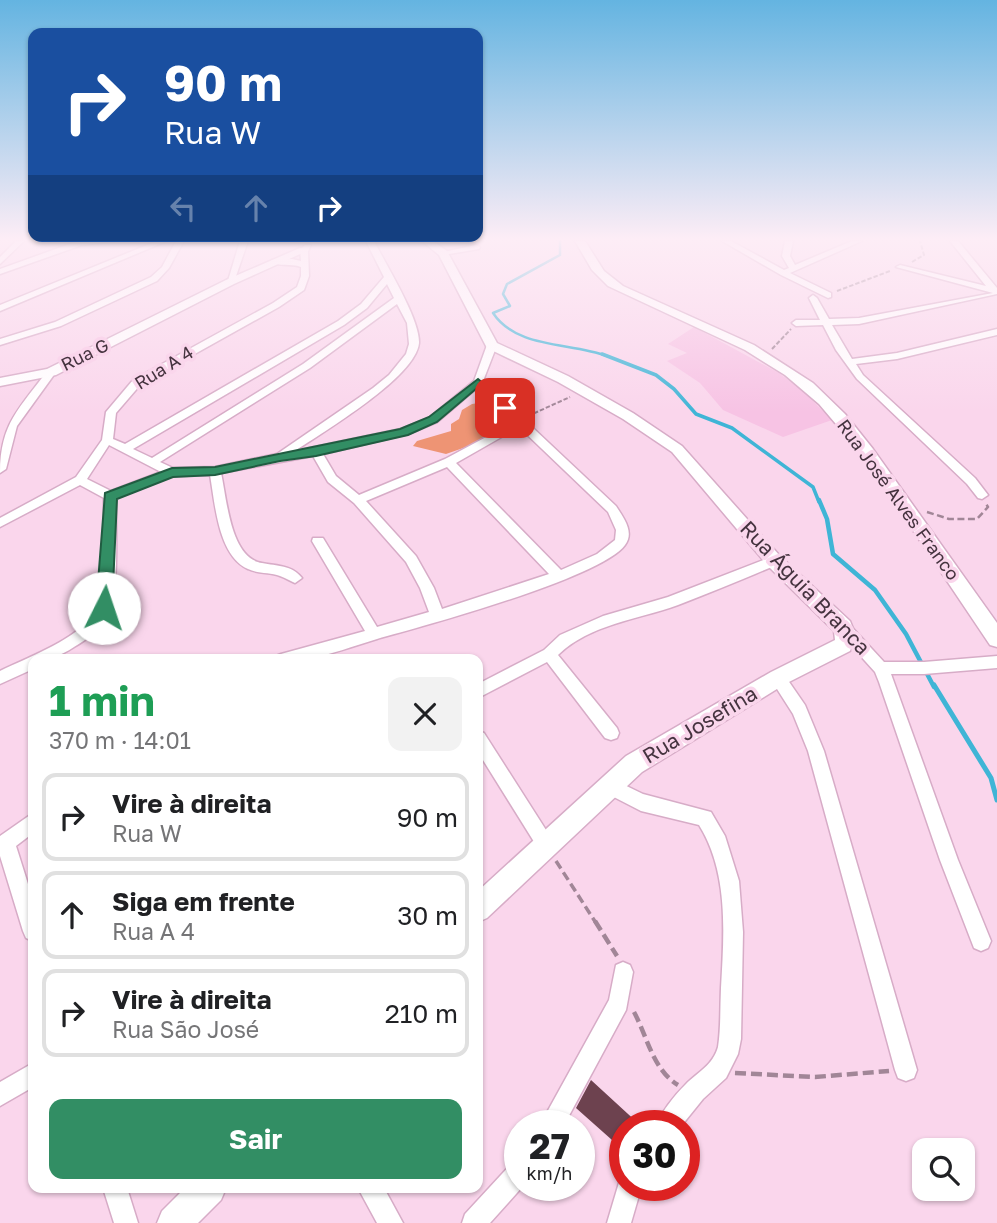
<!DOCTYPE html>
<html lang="pt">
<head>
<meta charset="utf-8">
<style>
  :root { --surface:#fff; --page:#f2f2f2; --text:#202124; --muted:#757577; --line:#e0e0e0; --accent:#328e64 }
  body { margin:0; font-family:"Golos Text",sans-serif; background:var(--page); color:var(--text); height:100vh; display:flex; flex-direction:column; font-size:26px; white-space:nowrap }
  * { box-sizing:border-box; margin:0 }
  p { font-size:23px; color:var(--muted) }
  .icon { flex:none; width:38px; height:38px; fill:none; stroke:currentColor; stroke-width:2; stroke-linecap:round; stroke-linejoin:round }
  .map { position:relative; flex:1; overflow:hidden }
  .drawer { position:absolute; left:28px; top:654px; width:455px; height:539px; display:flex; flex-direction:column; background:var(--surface); border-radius:14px; box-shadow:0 2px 5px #0004 }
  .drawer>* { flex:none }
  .hud { position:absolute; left:28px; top:28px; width:455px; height:214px; border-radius:14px; box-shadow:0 2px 5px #0004; background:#1a4fa0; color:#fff; overflow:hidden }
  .buttons { position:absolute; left:912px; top:1138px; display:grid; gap:14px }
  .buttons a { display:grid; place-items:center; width:63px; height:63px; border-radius:14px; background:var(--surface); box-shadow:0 2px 5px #0004; font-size:35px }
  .speed { position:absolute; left:504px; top:1110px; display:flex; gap:14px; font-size:35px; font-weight:700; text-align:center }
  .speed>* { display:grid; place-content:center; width:91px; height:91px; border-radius:50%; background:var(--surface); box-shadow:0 2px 5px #0004; line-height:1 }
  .speed small { font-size:18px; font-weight:400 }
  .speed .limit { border:10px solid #d22; background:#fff; color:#111 }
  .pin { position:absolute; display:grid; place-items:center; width:60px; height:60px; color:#fff; margin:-30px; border-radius:14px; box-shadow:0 4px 10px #0006 }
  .me { position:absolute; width:77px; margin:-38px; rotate:4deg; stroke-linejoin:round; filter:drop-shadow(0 0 5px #0008) }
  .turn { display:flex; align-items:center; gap:24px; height:147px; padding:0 21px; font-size:32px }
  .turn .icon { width:91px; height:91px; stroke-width:2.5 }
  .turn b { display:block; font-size:49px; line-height:60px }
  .lanes { display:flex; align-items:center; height:66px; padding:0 21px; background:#0003; justify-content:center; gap:35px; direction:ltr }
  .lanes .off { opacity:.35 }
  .round { display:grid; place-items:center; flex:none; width:74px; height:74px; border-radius:14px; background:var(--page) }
  .summary { display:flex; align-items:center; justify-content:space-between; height:119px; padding:0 21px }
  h1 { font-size:42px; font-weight:700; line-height:52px; color:#1e9e55 }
  .cta { display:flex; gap:14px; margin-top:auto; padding:14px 21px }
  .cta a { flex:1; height:80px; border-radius:14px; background:var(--accent); color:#fff; font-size:28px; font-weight:700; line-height:80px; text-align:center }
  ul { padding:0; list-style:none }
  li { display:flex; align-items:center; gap:21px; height:88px; margin:0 14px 10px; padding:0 7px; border:4px solid var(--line); border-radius:14px }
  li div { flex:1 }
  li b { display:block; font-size:26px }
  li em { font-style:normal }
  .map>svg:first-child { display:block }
</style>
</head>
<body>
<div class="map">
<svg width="997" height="1223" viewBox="0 0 997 1223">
  <rect width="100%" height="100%" fill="#fad6ec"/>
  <path fill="#f7c3e4" d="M694,327L779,373L804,392L832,420L783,437L723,410L700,383L667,361L687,353L668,344Z"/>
  <path fill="#ee9474" d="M492,401L514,423L469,446L446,454L413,446L417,441L451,431V424L459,419L462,410L472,404Z"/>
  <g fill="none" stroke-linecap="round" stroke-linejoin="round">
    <path stroke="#3fb5d6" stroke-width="2.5" d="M560,241V255L507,284L503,294L510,306L493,313C517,349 570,342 607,356"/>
    <path stroke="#3fb5d6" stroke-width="3.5" d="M602,354L656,375L674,389L696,414L732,428L813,487L819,502"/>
    <path stroke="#3fb5d6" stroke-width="4.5" d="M819,500L827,519L833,554L875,590L906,634L934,687"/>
    <path stroke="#3fb5d6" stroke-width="5" d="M934,685L991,778L997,800"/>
  </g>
  <path fill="#6d424f" d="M591,1080L640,1125H625V1141L621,1148L576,1108Z"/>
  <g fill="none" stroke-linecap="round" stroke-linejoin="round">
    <defs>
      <path id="street" d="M16,241H24L0,264V257Z
        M78,241H115L82,245L0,274V269Z
        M157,241H167L0,311V305Z
        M176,241H184L169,268L157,281L61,326L0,345V339L55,322L151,277L162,267Z
        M240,241H248L234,282L227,284Z
        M366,241H374C386,265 420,319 419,343C416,377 323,432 295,451L401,429L429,418L474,381L487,345L495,343L497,345L483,381L616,506C623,517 635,532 625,545C601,578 424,626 377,639C354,646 330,655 306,659C296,661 284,660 274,660L276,656L281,654L365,631L312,541L313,538H323L377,627L429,612L420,588L406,562L354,503L328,482L313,456L221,473C227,499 230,558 262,563C277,566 292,565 302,578L295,583C290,581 286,578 280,576C270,572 258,574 248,569C218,556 215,503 210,475L172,476L116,498C115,528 120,587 108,613C101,628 88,639 74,647C60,656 50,660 33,660V669L0,684V671C28,657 80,639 95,611C107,588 103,526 104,498L80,485L0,527V518L76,477L102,440L106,412L133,380L273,303L297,287L301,276V267C291,263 279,267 271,262L272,260L292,259L301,261L300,250L305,245H311L308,251L309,276L304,290L279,307L141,384L116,413L113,439L125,444L338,321L361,304L384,277ZM387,284L394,298L303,364L152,458L133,449L344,325L367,308ZM397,304L407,323L409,344L406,354L389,375L373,388L277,454L215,467L173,468L160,462L310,368ZM478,387L514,422L445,459L359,495L336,476L323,454L408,434L437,422ZM519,427L608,512L616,530L615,540L597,554L561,570L456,463ZM109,445L161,472L111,491L87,479ZM447,467L549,574L442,609L434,588L416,556L366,501Z
        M722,241H731L784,270L789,268L782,256L785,241H793L790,256L795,265L852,241H862L790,273L831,293V297L828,298L781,275Z
        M950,241H958L997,288V294L859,324L832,325L852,359L897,353L997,329V335L897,359L856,364L863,375L975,478L988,495L982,499L978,498L967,484L857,379L836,350L823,325L796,326L792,323L796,320H820L809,298L813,295L817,298L829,319L859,318L993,293L896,267L900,265L986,286Z
        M476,245L480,247L479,249L443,255L439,253Z
        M48,370L56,372L17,426L6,469L0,473C0,423 20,408 48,370Z
        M774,556L781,561L779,564C745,578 712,592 678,605C637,620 590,624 558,655L617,728L619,733L617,738L611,740L605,738L547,662L478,698V684L544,650L560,635L603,616L668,597Z
        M843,621L848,623L884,662H924L997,656V668L924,674H891L958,860L991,941L988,948L981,951L974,948L940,860L879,682L875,672L838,631L836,627L838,623Z
        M778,672L783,673L805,705L824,751L917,1070L914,1078L906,1081L898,1078L895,1070L808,751L793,714L770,678L773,673Z
        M478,731L484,733L553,841L556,847L553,853L547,856L541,853L478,752Z
        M612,779L643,794L711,812L725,836L739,881L743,932L741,1039L738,1054L726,1078L703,1099L682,1125H656C663,1110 674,1096 686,1084C698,1072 713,1065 718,1047C721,1027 720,1008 721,988C724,934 729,873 699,825L641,811L606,793L603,787L606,781Z
        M33,813V833L16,846L33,900V941L26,938L23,931L0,856V836Z
        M623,962L630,965L633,972L626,1010L564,1125H540L609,1000L616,965Z
        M33,1063V1087L0,1106V1082Z
        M520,1159V1185H524L490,1223H462L465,1214L512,1163Z
        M625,1175V1185H642L631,1223H607L621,1176Z
        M103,1188H127L138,1223H114Z
        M358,1188H384L403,1223H377Z"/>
      <path id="secondary" d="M422,241H433L447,251L497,343L568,376L633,413L682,446L780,556L850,621L856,636L850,651L785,684L642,772L487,918L478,922V891L626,756L771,672L835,640L834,631L768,566L672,452L623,419L558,382L487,348L439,255Z
        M575,241H585L604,271L623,286L754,345L813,383L845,414L873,449L997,623V647L990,645L863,456L819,404L785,375L745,350L608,286L592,270Z
        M300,248L309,250L234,284L56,375L0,386V378L47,369L226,280Z
        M185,1188H226L221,1200L198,1223H157L162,1211Z"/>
    </defs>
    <use href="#street" stroke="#d7acc7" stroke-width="3"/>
    <use href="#secondary" stroke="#d7acc7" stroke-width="3"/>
    <path stroke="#a18697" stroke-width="2" stroke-dasharray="4.5 2" stroke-linecap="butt" d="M912,262L924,255L920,241
      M837,291L890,271
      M772,349L791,329
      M528,416L570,397"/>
    <path stroke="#a18697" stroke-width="2.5" stroke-dasharray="7 3.5" stroke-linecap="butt" d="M927,512L949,519H977L988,507L986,504"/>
    <path stroke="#a18697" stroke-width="3.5" stroke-dasharray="9 4.5" stroke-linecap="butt" d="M556,861L596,923"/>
    <path stroke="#a18697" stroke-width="4.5" stroke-dasharray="11 5" stroke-linecap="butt" d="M595,921L617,956
      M634,1012C647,1036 653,1070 678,1085
      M735,1073L815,1077L889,1071"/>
    <use href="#street" fill="#fff" fill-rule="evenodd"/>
    <use href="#secondary" fill="#fff" fill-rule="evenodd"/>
  </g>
  <linearGradient id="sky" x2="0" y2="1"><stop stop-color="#64b4e1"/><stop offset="0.58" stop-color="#fdedf6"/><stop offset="1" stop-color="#fdedf6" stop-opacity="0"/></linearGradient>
  <rect width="997" height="412" fill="url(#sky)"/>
  <path fill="#328e64" stroke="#205c41" stroke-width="2" d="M478,379L509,405V410H501L477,388L437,422L408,435L316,456L280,461L215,475L173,477L117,499L112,608L110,612H99L96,608L105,493L172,468L215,467L400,429L429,417Z"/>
  <g text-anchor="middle" stroke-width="7" stroke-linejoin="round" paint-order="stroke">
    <g font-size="18" fill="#45333f" stroke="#fad6ec">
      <text transform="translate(85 355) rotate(-26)" y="6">Rua G</text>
      <text transform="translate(164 368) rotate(-32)" y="6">Rua A 4</text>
      <text transform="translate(898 500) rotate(54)" y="6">Rua José Alves Franco</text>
    </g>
    <g font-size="21" fill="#45333f" stroke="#fad6ec">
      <text transform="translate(805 588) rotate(46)" y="7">Rua Águia Branca</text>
      <text transform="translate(700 725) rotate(-31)" y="7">Rua Josefina</text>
    </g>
  </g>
</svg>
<div class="buttons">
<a><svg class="icon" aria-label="search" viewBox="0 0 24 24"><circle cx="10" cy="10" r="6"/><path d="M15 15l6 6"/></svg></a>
</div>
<div class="speed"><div>27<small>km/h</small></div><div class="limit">30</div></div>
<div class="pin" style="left:505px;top:408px;background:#d93025"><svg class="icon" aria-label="arrive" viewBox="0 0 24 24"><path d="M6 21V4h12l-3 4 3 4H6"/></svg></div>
<svg class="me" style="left:104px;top:608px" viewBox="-20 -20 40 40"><circle r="19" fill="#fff"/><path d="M0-13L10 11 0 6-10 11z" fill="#328e64"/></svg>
<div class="hud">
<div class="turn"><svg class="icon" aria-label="right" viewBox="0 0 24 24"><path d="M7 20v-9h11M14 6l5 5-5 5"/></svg><div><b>90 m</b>Rua W</div></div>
<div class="lanes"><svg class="icon off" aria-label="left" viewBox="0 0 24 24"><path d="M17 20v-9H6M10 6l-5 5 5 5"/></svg><svg class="icon off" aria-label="ahead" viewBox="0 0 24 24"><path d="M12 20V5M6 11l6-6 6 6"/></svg><svg class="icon" aria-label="right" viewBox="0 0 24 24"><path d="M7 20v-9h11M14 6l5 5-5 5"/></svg></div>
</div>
<section class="drawer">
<div class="summary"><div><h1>1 min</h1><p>370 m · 14:01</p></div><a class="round"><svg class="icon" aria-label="close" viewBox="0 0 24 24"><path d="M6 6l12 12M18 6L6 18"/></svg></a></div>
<ul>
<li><svg class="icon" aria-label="right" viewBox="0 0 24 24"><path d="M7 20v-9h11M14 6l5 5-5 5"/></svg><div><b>Vire à direita</b><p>Rua W</p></div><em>90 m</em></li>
<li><svg class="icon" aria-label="ahead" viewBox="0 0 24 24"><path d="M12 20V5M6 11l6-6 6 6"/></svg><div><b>Siga em frente</b><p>Rua A 4</p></div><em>30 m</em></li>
<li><svg class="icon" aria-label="right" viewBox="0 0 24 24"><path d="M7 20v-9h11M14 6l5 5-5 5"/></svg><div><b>Vire à direita</b><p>Rua São José</p></div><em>210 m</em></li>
</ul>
<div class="cta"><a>Sair</a></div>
</section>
</div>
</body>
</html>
